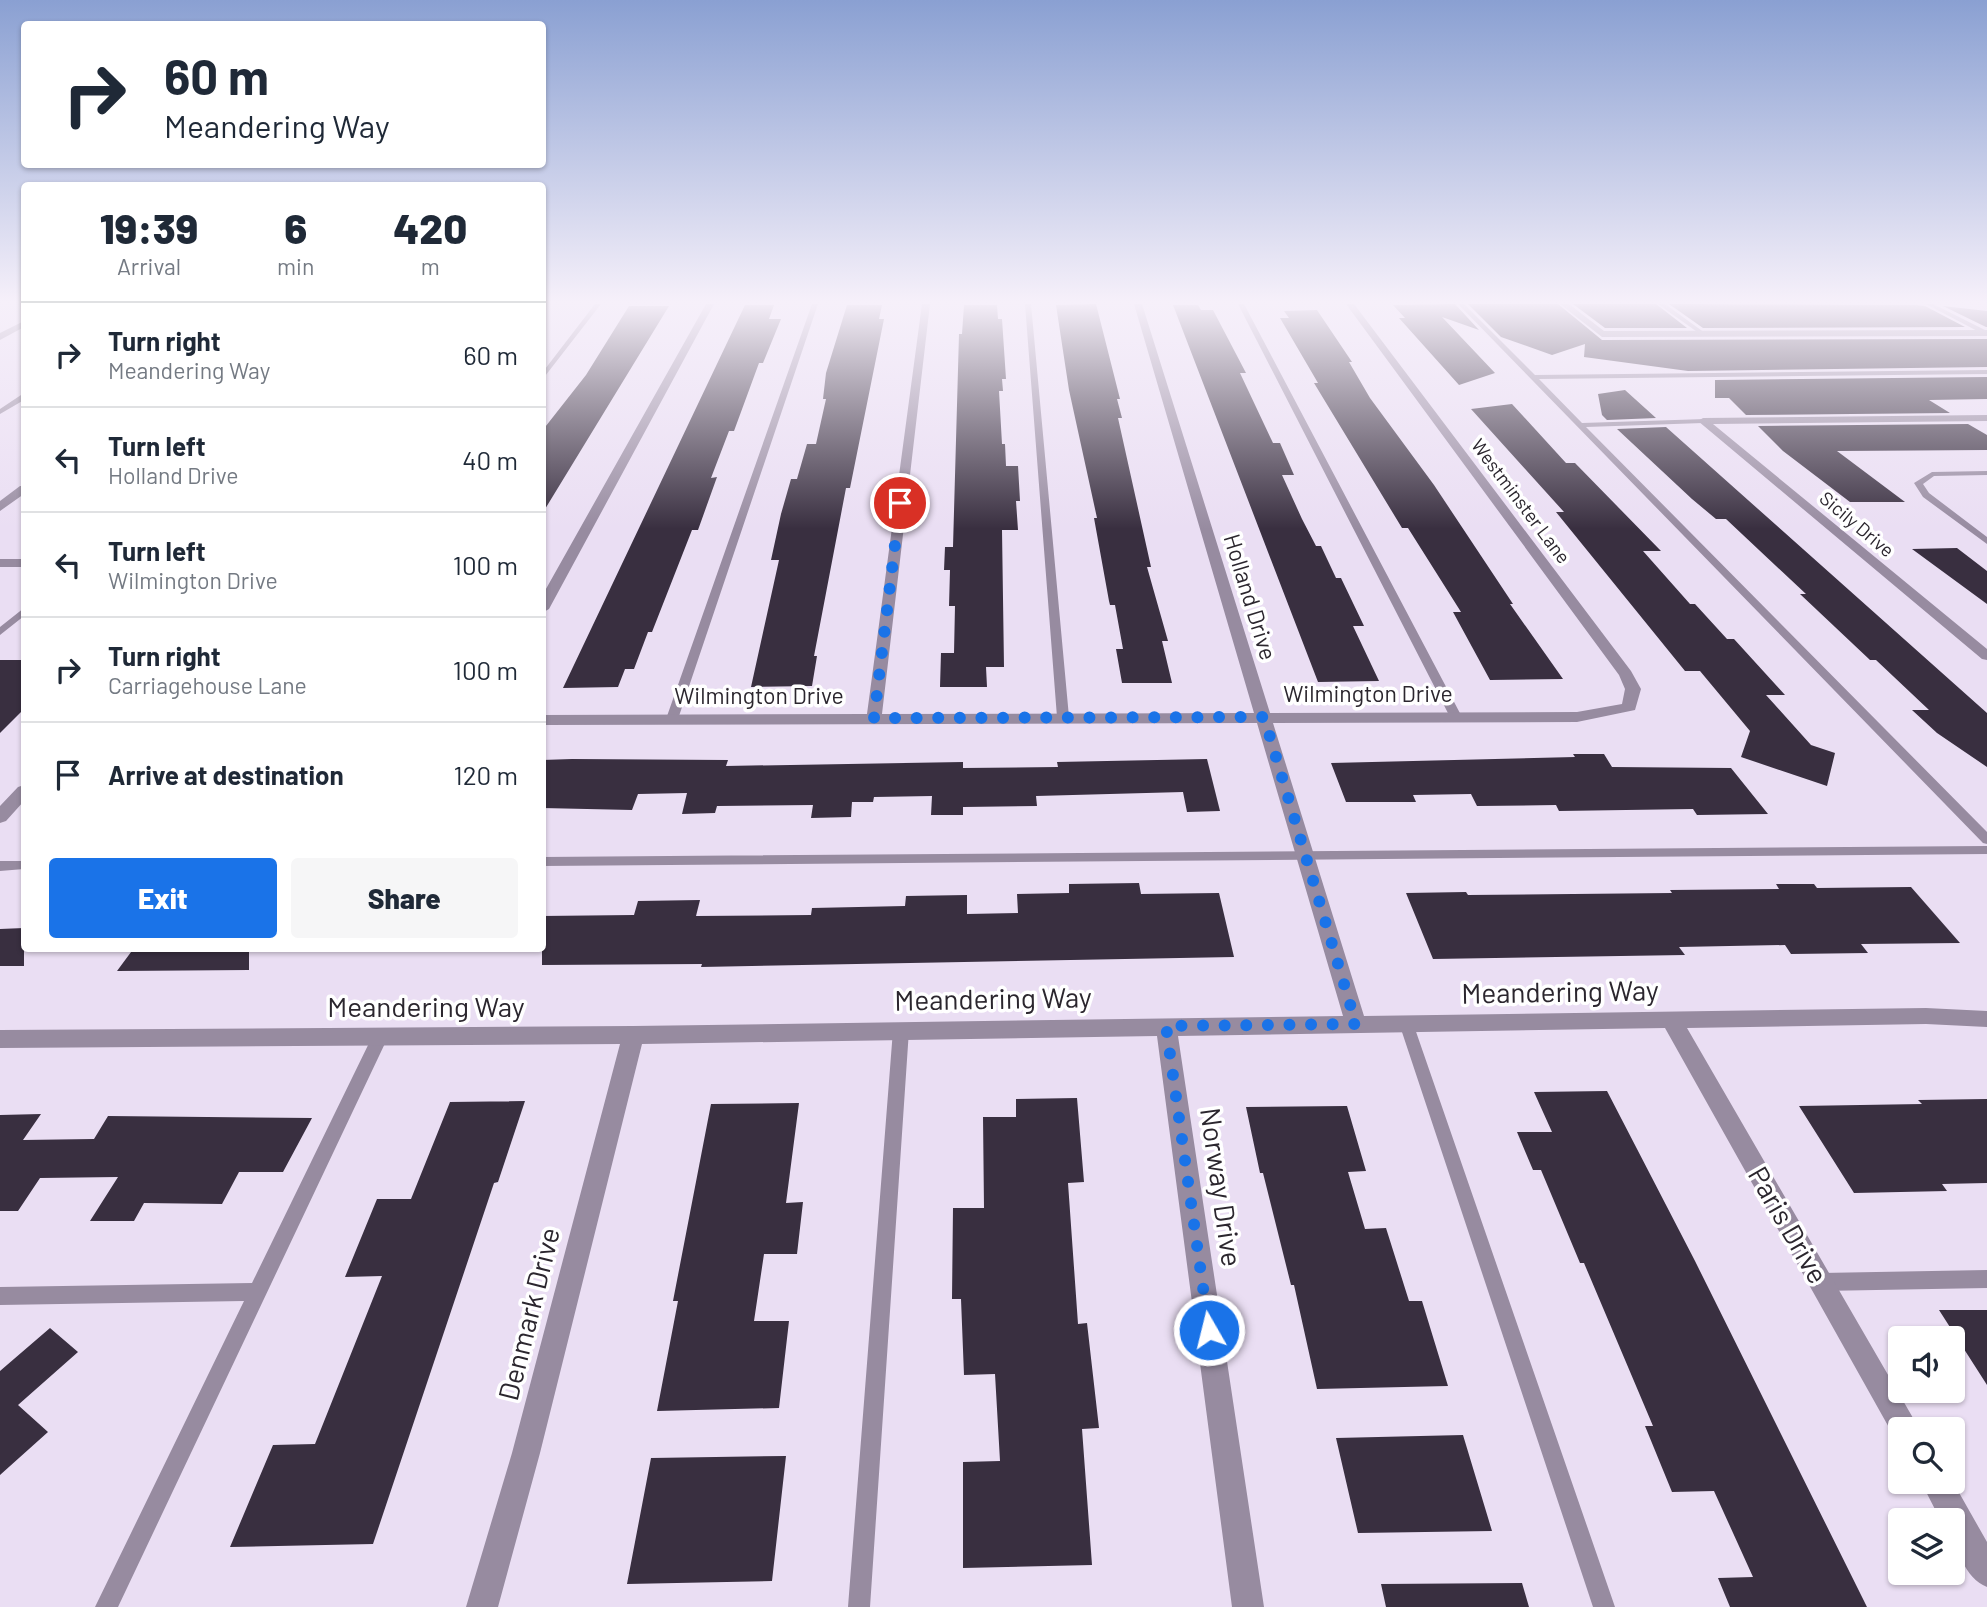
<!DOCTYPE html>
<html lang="en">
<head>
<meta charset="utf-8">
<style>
  :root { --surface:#fff; --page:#f6f6f7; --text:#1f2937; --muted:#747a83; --line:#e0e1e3; --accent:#1a73e8 }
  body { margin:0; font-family:Barlow,sans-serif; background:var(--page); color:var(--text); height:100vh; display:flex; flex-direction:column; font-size:26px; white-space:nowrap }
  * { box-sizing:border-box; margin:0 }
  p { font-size:23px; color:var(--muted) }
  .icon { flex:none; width:38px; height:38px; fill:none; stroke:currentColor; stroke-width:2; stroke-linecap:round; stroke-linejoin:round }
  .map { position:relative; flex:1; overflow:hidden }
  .panel { position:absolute; left:21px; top:182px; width:525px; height:770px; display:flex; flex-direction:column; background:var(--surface); border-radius:7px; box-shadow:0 2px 5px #0004 }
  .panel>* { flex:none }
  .guide { position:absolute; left:21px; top:21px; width:525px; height:147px; border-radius:7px; box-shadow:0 2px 5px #0004; background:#fff; color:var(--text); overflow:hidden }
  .buttons { position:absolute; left:1888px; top:1326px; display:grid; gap:14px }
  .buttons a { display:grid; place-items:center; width:77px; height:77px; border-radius:7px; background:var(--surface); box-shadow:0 2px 5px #0004; font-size:35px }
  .pin { position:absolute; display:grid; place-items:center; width:60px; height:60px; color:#fff; margin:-30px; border:4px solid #fff; border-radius:50%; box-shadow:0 2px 7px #0007 }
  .me { position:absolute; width:77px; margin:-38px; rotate:352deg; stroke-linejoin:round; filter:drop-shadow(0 0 5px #0008) }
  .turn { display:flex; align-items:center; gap:24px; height:147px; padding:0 28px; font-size:32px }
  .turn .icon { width:91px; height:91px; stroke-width:2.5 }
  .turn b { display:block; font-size:49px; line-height:60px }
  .eta { display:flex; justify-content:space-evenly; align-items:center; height:119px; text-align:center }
  .eta b { font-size:42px; font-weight:800; line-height:49px }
  .primary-button { display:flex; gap:14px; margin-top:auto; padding:14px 28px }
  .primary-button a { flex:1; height:80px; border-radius:7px; background:var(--accent); color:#fff; font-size:28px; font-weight:800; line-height:80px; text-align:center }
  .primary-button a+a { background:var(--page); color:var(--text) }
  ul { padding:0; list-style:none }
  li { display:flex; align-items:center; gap:21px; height:105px; padding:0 28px; border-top:2px solid var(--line) }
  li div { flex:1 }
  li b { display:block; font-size:26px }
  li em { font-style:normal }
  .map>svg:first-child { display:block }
</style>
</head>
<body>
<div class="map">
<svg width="1987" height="1607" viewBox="0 0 1987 1607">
  <rect width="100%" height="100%" fill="#eadef3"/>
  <path fill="#392f40" d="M1096,304L1120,399H1117L1122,418H1118L1151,567H1147L1168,641H1162L1172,683H1122L1116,649H1123L1115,605H1110L1109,601L1094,518H1097L1069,390L1056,305Z
    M1455,304L1479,330L1442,317L1495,373L1459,385L1399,318H1405L1393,305Z
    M1468,304H1558L1602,340L1987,339V367L1688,371L1584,357L1585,344L1552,355L1501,337Z
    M1573,304H1656L1687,328H1605Z
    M1669,304L1915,305L1925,306L1965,327L1703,328Z
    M745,305H774L769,319H781L763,363H759L734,431H729L711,478L717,477L698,530H692L652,632H648L634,669H625L618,687L563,688Z
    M847,305H882L879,319H884L850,488H846L814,656H817L812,686L751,687L779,560H771L781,514L791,479H797L807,444H816L826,399H823L826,373Z
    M964,305H997L998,319H1002L1006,379H1002L1003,391H999L1002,444H1005L1006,466H1018L1020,501H1016L1018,530H1002L1004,667H986L987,687H940L941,653H954L955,606H949L950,570H944L945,547H953L959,334H962Z
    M1173,305H1198L1201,310H1213L1246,373H1240L1273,443H1280L1294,475H1282L1302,519L1316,546H1321L1336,578H1341L1364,626H1353L1379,681L1318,682Z
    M629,306H669L542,514V431L586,375Z
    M1943,306L1987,311V327H1986Z
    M1317,310L1352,362H1349L1370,398L1434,485L1513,604H1510L1563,679L1490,680L1453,612H1461L1408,528H1402L1314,383H1318L1280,318H1289L1284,311Z
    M1987,377V399L1929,400L1950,413L1746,415L1729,398H1715V380Z
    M1625,390L1656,418L1607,420L1602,415L1598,394Z
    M1512,404L1566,463H1575L1661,551H1643L1690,604H1695L1727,639H1734L1785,695H1766L1811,745L1835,753L1827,786L1741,757L1750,731L1700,671H1685L1556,512H1564L1471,409Z
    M1968,424L1987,435V450L1837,451L1905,502H1850L1783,451L1758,426Z
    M1666,427L1987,713V767L1937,733L1912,710H1929L1876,660H1870L1800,594H1806L1726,519H1716L1692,499L1617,429Z
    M1957,548L1987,571V604L1912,549Z
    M0,660H24V709L0,733Z
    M1573,754H1604L1612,767L1731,768L1768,814L1697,815L1693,809L1559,811L1556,805L1477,806L1471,794L1413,795L1416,802H1346L1331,763L1575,757Z
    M572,759L728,760L726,766L963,762V768L1058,767L1057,762L1207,759L1220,811L1187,812L1183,792L1036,796L1037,806L963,807V815H931L932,796L874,797L873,802H852L851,817L811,818L813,805L717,806L715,813L682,814L687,793L638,794L632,810L542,808V760Z
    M1139,883L1141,894L1219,893L1234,957L701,967L702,964L542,965V916L634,915L638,901L700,900L696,916L811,915L812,908L905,906L906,896L967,895V914L1018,913L1017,894L1069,893V884Z
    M1776,884H1814L1817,888L1911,887L1960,943L1861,944L1868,953L1791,954L1785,945L1679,947L1685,955L1433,959L1406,893L1466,892L1468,895L1672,893L1670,890L1779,889Z
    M24,928V966H0V929Z
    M134,948H249V970L117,971Z
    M1607,1091L1695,1261L1867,1607H1730L1718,1578L1753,1577L1714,1491L1672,1492L1645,1426H1653L1584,1263H1580L1541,1170H1533L1517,1132H1552L1534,1092Z
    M1077,1098L1084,1182L1068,1183L1078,1324L1087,1323L1099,1428L1082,1429L1092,1565L963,1568V1462L1000,1461L995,1374L964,1375L961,1299H952L953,1208H984L983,1117H1016V1099Z
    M1987,1099V1183L1942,1184L1947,1191L1854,1193L1799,1106L1922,1104L1918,1100Z
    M525,1101L498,1182L494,1183L373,1544L230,1547L273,1445L315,1444L382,1276L345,1277L377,1199H411L450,1102Z
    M799,1103L786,1203L803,1202L797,1254H764L754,1321H789L779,1408L657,1411L678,1301H673L711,1104Z
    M1347,1106L1366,1171L1348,1172L1365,1229L1386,1228L1409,1301H1422L1448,1386L1317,1389L1294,1285H1291L1263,1173H1260L1246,1107Z
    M41,1114L23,1140L94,1139L108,1116L312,1118L283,1172H239L222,1204L144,1203L134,1221H90L118,1177L40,1178L18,1211H0V1115Z
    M1939,1310H1987V1385Z
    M50,1328L78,1352L18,1405L48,1432L0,1475V1371Z
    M1463,1435L1492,1531L1358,1533L1336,1438Z
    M786,1456L772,1581L627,1584L651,1458Z
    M1522,1583L1529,1607H1386L1381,1584Z"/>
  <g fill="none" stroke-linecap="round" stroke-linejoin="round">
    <path fill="#978ba0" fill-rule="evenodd" d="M595,304H601L542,380V373Z
      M812,304H818L678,719L672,722L668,721L666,719Z
      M1025,304H1031L1069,717L1063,720L1057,717Z
      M1238,304H1244L1462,717L1460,719L1456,720L1450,717Z
      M1458,304H1464L1535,375L1987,370V374L1539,379L1582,423L1706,419L1707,421L1703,423L1586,427L1987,832V844L1983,843Z
      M1658,304H1665L1705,333L1700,334Z
      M1926,304H1933L1987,331V334H1983Z
      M21,395H24V400L0,414V409Z
      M1987,471V475L1934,476L1923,484L1929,493L1987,537V544L1923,497L1914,483L1932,472Z
      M24,608V616L0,635V627Z
      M1987,846V854L542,866V857Z
      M0,861H24V869L0,871Z
      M1406,1017L1411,1019L1413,1023L1615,1607H1593L1399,1023L1401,1019Z
      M901,1024L906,1026L909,1030L870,1607H848L893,1030L896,1026Z
      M380,1031L385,1033L388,1037L118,1607H95L244,1301L0,1305V1287L252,1283L372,1037L375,1033Z
      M1987,1270V1288L1821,1291L1815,1288L1812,1282L1815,1276L1821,1273Z"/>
    <path fill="#978ba0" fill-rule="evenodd" d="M706,304H714L549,609L542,613V596Z
      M922,304H930L882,714L1254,713L1134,304H1142L1270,713L1577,712L1622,704L1625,689L1619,675L1346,304H1354L1631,671L1641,689L1635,710L1577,722L1273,723L1364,1016L1926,1008L1987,1011V1027L1926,1024L1687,1028L1920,1430H1900V1442L1896,1440L1665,1028L1178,1036L1264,1607H1232L1157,1036L642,1044L540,1453L498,1607H466L512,1453L620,1044L0,1048V1030L633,1026L1343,1016L1257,723L542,725V715L867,714Z
      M1560,304H1569L1604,331L1987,330V336L1602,337Z
      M24,321V327L0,340V333Z
      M1987,415V421L1713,424L1987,649V660L1982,659L1698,421L1703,418Z
      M20,486H24V494L0,511V501Z
      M0,559H24V567H0Z
      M24,785V801L6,821L0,823V806L18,787Z
      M1921,1482H1953L1987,1542V1587C1964,1578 1953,1544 1953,1521H1941Z"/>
  </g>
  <linearGradient id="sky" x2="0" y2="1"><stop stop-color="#8aa0d2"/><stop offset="0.57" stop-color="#f6f0fa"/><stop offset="1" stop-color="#f6f0fa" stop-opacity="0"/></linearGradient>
  <rect width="1987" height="529" fill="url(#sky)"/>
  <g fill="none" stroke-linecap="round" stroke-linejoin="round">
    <path stroke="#1a73e8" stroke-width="12" stroke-dasharray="0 21.6" d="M900,503L874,718L1264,717L1356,1024L1166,1026L1209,1330"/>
  </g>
  <g text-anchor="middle" stroke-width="7" stroke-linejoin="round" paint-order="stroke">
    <g font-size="19" fill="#2b262e" stroke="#fff">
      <text transform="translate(1521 501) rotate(53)" y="7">Westminster Lane</text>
      <text transform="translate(1857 524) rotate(40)" y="7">Sicily Drive</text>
    </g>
    <g font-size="23" fill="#2b262e" stroke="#fff">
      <text transform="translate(1250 597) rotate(73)" y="8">Holland Drive</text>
      <text x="1368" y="702">Wilmington Drive</text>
      <text x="759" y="704">Wilmington Drive</text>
    </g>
    <g font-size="28" fill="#2b262e" stroke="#fff">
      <text transform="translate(1560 992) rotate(-1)" y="10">Meandering Way</text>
      <text transform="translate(993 999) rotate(-1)" y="10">Meandering Way</text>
      <text x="426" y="1017">Meandering Way</text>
      <text transform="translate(1221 1187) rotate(82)" y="10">Norway Drive</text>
      <text transform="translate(1788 1225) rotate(60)" y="10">Paris Drive</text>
      <text transform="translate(529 1314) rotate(-76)" y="10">Denmark Drive</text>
    </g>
  </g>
</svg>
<div class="buttons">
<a><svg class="icon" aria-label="sound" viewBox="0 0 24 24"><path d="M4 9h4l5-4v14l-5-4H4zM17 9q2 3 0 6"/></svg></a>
<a><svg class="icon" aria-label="search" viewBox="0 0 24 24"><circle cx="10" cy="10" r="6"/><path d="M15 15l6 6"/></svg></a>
<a><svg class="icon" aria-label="layers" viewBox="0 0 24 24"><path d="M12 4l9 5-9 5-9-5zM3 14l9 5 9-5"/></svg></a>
</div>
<div class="pin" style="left:900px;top:503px;background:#d93025"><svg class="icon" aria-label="arrive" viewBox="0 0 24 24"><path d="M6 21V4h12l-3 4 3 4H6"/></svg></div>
<svg class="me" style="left:1209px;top:1330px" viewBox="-20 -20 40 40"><circle r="17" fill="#1a73e8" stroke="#fff" stroke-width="3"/><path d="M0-11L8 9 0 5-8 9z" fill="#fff"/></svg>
<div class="guide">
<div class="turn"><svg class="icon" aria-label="right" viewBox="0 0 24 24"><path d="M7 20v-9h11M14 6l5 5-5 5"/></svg><div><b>60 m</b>Meandering Way</div></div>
</div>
<section class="panel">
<div class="eta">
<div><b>19:39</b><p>Arrival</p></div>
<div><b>6</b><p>min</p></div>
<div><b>420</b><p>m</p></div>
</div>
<ul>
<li><svg class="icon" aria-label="right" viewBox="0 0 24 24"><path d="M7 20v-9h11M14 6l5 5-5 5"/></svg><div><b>Turn right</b><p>Meandering Way</p></div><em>60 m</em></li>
<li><svg class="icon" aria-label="left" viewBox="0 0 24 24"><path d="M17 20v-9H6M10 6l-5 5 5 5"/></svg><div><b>Turn left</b><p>Holland Drive</p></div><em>40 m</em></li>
<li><svg class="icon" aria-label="left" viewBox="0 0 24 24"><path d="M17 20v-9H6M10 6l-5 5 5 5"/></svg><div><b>Turn left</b><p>Wilmington Drive</p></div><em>100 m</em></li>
<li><svg class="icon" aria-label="right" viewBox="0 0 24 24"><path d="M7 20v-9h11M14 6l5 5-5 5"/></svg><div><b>Turn right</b><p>Carriagehouse Lane</p></div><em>100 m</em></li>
<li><svg class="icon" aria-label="arrive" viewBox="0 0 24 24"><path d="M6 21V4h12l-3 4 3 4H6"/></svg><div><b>Arrive at destination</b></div><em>120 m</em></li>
</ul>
<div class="primary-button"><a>Exit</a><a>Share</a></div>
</section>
</div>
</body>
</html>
